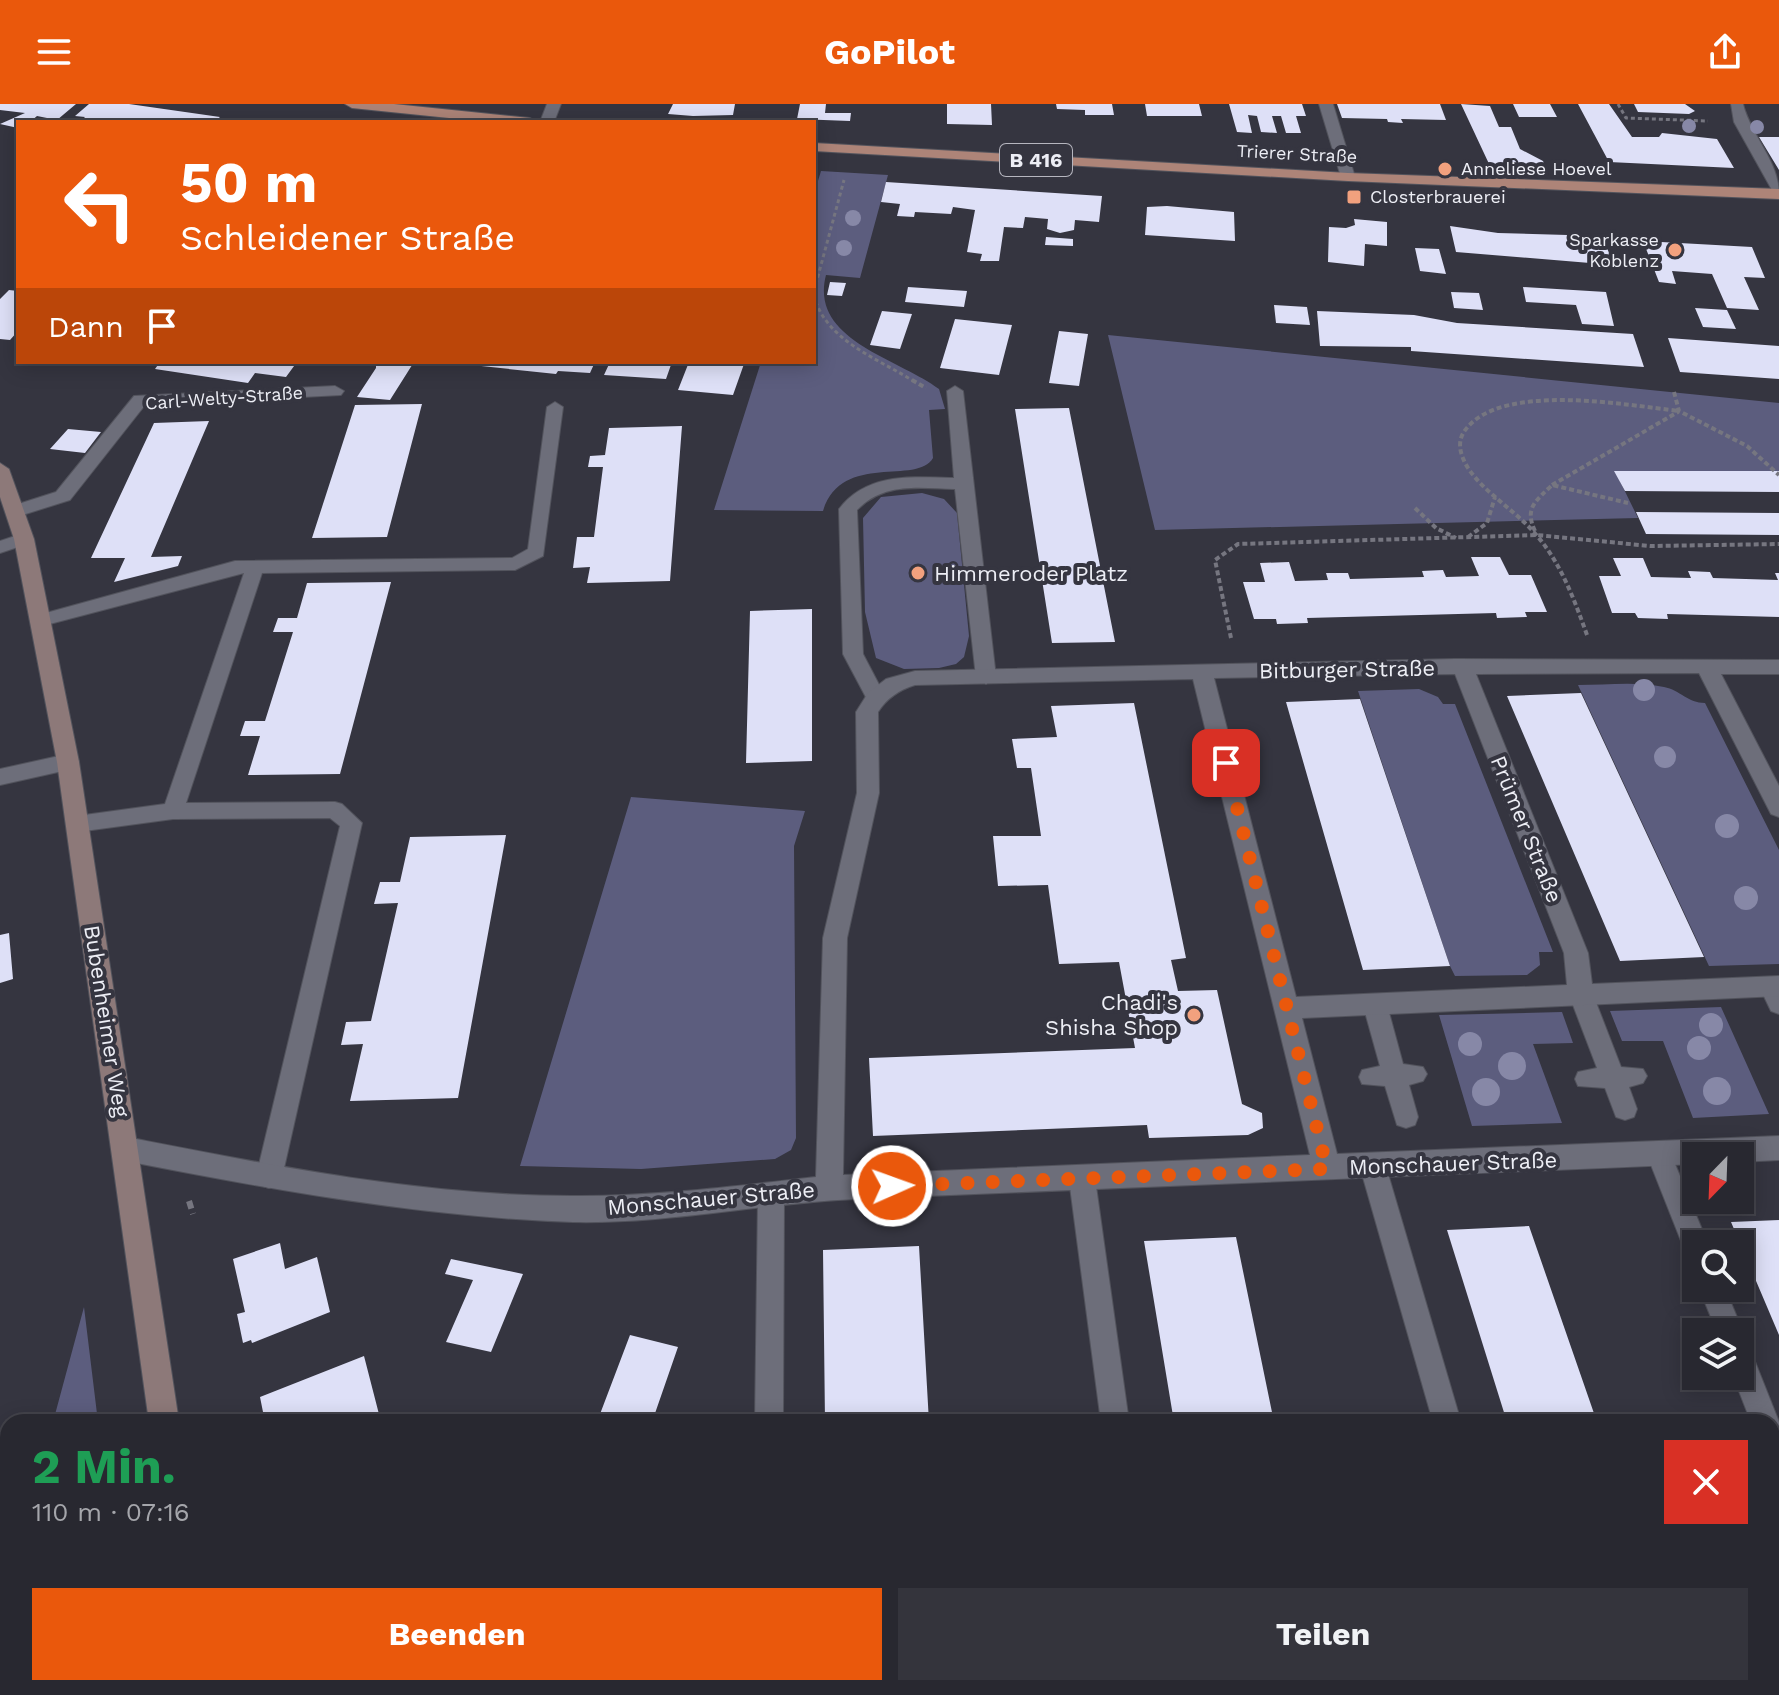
<!DOCTYPE html>
<html lang="de">
<head>
<meta charset="utf-8">
<style>
  :root { --surface:#282830; --page:#34343c; --text:#f1f3f6; --muted:#a5a6ab; --line:#44444c; --accent:#ea580c }
  body { margin:0; font-family:"Work Sans",sans-serif; background:var(--page); color:var(--text); height:100vh; display:flex; flex-direction:column; font-size:30px; white-space:nowrap }
  * { box-sizing:border-box; margin:0 }
  p { font-size:26px; color:var(--muted) }
  .icon { flex:none; width:44px; height:44px; fill:none; stroke:currentColor; stroke-width:2; stroke-linecap:round; stroke-linejoin:round }
  .map { position:relative; flex:1; overflow:hidden }
  .panel { position:absolute; left:0px; top:1310px; width:1780px; height:282px; display:flex; flex-direction:column; background:var(--surface); border-radius:24px 24px 0 0; box-shadow:0 4px 20px #0003,0 0 0 2px var(--line) }
  .panel>* { flex:none }
  .top-card { position:absolute; left:16px; top:16px; width:800px; height:244px; border-radius:0px; box-shadow:0 4px 20px #0003,0 0 0 2px var(--line); background:#ea580c; color:#fff; overflow:hidden }
  .needle { width:52px; rotate:203deg }
  .controls { position:absolute; left:1682px; top:1038px; display:grid; gap:16px }
  .controls a { display:grid; place-items:center; width:72px; height:72px; border-radius:0px; background:var(--surface); box-shadow:0 4px 20px #0003,0 0 0 2px var(--line); font-size:40px }
  .pin { position:absolute; display:grid; place-items:center; width:68px; height:68px; color:#fff; margin:-34px; border-radius:16px; box-shadow:0 4px 12px #0006 }
  .me { position:absolute; width:88px; margin:-44px; rotate:88deg; stroke-linejoin:round; filter:drop-shadow(0 0 6px #0008) }
  .turn { display:flex; align-items:center; gap:28px; height:168px; padding:0 32px; font-size:36px }
  .turn .icon { width:104px; height:104px; stroke-width:2.5 }
  .turn b { display:block; font-size:56px; line-height:68px }
  .then { display:flex; align-items:center; height:76px; padding:0 32px; background:#0003; gap:16px; font-size:30px }
  .round { display:grid; place-items:center; flex:none; width:84px; height:84px; border-radius:0px; background:var(--page) }
  .headline { display:flex; align-items:center; justify-content:space-between; height:136px; padding:0 32px }
  h1 { font-size:48px; font-weight:700; line-height:60px; color:#1e9e55 }
  .cta { display:flex; gap:16px; margin-top:auto; padding:16px 32px }
  .cta a { flex:1; height:92px; border-radius:0px; background:var(--accent); color:#fff; font-size:32px; font-weight:700; line-height:92px; text-align:center }
  .cta a+a { background:var(--page); color:var(--text) }
  header { display:flex; justify-content:space-between; align-items:center; height:104px; padding:0 32px; background:var(--accent); color:#fff; font-size:36px; font-weight:700 }
  .map>svg:first-child { display:block }
</style>
</head>
<body>
<header><svg class="icon" aria-label="menu" viewBox="0 0 24 24"><path d="M4 6h16M4 12h16M4 18h16"/></svg>GoPilot<svg class="icon" aria-label="share" viewBox="0 0 24 24"><path d="M12 15V3M7 8l5-5 5 5M5 13v7h14v-7"/></svg></header>
<div class="map">
<svg width="1779" height="1591" viewBox="0 0 1779 1591">
  <rect width="100%" height="100%" fill="#353540"/>
  <path fill="#5c5d7e" d="M821,67L888,71L860,174L826,171C809,236 898,254 939,285L945,305L929,306L933,354C917,382 842,347 823,407L714,406L761,258H814V90Z
    M1108,231L1779,299V371L1615,367L1638,414L1155,426Z
    M922,389L944,395L957,409L969,532L964,553L956,560L939,564L904,565L876,554L865,508L863,414L881,393Z
    M1578,581C1605,581 1637,577 1664,583C1680,586 1688,599 1705,599L1779,746V860L1709,862Z
    M1419,585L1438,593L1443,600H1455L1553,848H1539L1540,861L1527,871L1455,872L1450,862L1358,587Z
    M631,693L805,707L794,742L796,1034L791,1046L775,1055L641,1065L520,1062Z
    M1721,903L1769,1010L1693,1014L1663,937H1622L1610,907Z
    M1562,908L1573,939L1533,940L1562,1019L1472,1022L1439,911Z
    M84,1203L98,1318H53Z
    M0,1370L8,1372V1584H130L131,1591H0Z"/>
  <path fill="#dee0f7" d="M0,0H76L57,16L37,12L30,18H18V24L0,20L25,9L0,6Z
    M89,0H129L220,13L214,18H80L85,13L75,12Z
    M673,0H735L733,11L693,12L668,10Z
    M800,0H826L825,9H851L850,17L797,15Z
    M947,0H991L992,21L947,20Z
    M1056,0H1112L1114,11H1085V6L1057,5Z
    M1145,0H1199L1202,12H1147Z
    M1229,0H1302L1306,12H1296L1301,29H1286L1281,12H1272L1277,29L1261,28L1257,12L1248,11L1252,29L1237,28Z
    M1337,0H1440L1446,16L1401,15L1403,19L1388,18L1387,15L1342,14Z
    M1461,0L1490,2L1499,23H1511L1520,45L1543,57L1546,64L1490,62Z
    M1513,0H1550L1557,13H1519Z
    M1578,0H1609L1632,33H1659L1662,29L1717,35L1734,64L1609,58Z
    M1634,0H1685L1695,7L1689,10L1638,8Z
    M1759,33H1779V66Z
    M886,78L1102,92L1099,118L1075,116L1074,126L1060,129L1047,125L1048,115L1025,113L1023,124L1004,123L999,157H980L982,150L967,148L975,106L953,103L951,110L915,108L914,113L897,112L900,100L881,98Z
    M1167,102L1234,108L1235,137L1145,131L1147,103Z
    M1354,115L1387,118V142L1365,140L1364,162L1328,158L1329,123L1346,124L1355,121Z
    M1450,122L1498,129L1602,132L1614,161L1456,148Z
    M1046,133L1073,135V142L1045,141Z
    M1643,137L1752,143L1765,174L1744,173L1759,206L1727,204L1712,170L1672,167L1676,180L1659,178Z
    M1415,144L1439,145L1446,170L1420,167Z
    M830,178L846,179L842,192L827,191Z
    M908,183L967,187L964,203L905,198Z
    M1523,183L1606,188L1614,222L1582,220L1576,201L1526,198Z
    M9,186L18,187V227L10,236L0,235V195Z
    M1451,188L1479,189L1483,206L1454,204Z
    M1274,201L1307,203L1310,221L1276,219Z
    M1695,204L1727,206L1736,225L1703,223Z
    M882,207L912,210L900,245L870,241Z
    M1317,207L1414,211L1457,219L1633,230L1644,263L1411,247V243L1320,242Z
    M955,215L1012,221L999,271L940,264Z
    M1059,227L1088,230L1079,282L1049,279Z
    M1668,234L1779,242V275L1680,268Z
    M160,258H297L286,273L255,269L248,279L155,265Z
    M376,258H414L390,296L357,293L376,264Z
    M443,258H595L590,269L558,267L556,270Z
    M610,258H672L666,275L604,271Z
    M689,258L744,260L733,291L678,286Z
    M422,300L387,433L312,434L355,301Z
    M1069,304L1115,538L1052,539L1015,305Z
    M209,317L151,453L182,452L178,462L114,478L125,454H91L154,319Z
    M682,322L670,477L587,479L590,463L573,464L577,433H594L603,363H588L590,352L605,351L609,324Z
    M68,325L101,328L85,349L50,345Z
    M1614,367H1779V388L1625,387Z
    M1636,408L1779,409V431L1646,430Z
    M1471,453H1500L1509,471H1531L1547,508H1525L1527,513L1497,514L1496,509L1307,514L1308,519L1277,520L1276,515H1254L1243,478H1265L1260,459L1289,458L1295,477L1328,476L1326,469H1348L1350,475L1424,473L1422,467L1443,466L1446,473L1479,472Z
    M1613,454H1643L1651,473L1691,474L1688,467L1710,468L1713,474L1778,476L1775,469H1779V513L1667,510L1668,515L1638,514L1635,509H1612L1599,472H1621Z
    M391,478L340,670L248,671L260,632H240L245,617H265L293,528H273L278,514H297L307,479Z
    M812,505V657L746,659L750,507Z
    M1581,589L1704,853L1620,857L1507,592Z
    M1360,595L1450,862L1363,866L1286,598Z
    M1134,599L1186,854L1171,856L1178,887L1217,886L1242,1000L1262,1009L1263,1024L1248,1031L1149,1034L1147,1021L873,1032L869,954L1135,944L1119,858L1059,860L1048,781L998,782L993,732H1041L1031,664H1017L1012,635L1057,633L1051,602Z
    M506,731L458,994L350,997L363,940L341,941L346,918L371,917L398,799L374,800L380,778H400L410,733Z
    M9,829L13,875L0,879V831Z
    M1779,1116V1231L1731,1118Z
    M1529,1122L1597,1318H1507L1447,1126Z
    M1236,1133L1274,1318H1174L1144,1137Z
    M280,1139L285,1165L317,1153L330,1208L252,1239L251,1236L243,1239L237,1210L245,1208L233,1155Z
    M919,1142L929,1318H825L823,1146Z
    M451,1155L523,1170L491,1248L446,1238L473,1176L445,1170Z
    M630,1231L678,1243L652,1318H597Z
    M364,1252L381,1318H265L260,1293Z
    M1772,1548H1779V1591H1733L1730,1584H1772Z
    M317,1584H418L420,1591H319Z
    M829,1584H944V1591H829Z
    M1218,1584H1329L1330,1588L1219,1591Z
    M1362,1584H1430L1432,1591H1363Z"/>
  <g fill="none" stroke-linecap="round" stroke-linejoin="round">
    <defs>
      <path id="lane" d="M1731,0H1743C1751,32 1779,57 1779,90L1772,86L1734,18Z
        M955,282L963,287L996,573L986,580L976,573L955,385C919,384 884,378 857,406L863,550L886,594L876,601L869,599L843,550L839,405C867,368 913,373 954,374L947,287Z
        M555,298L563,303L543,452L515,466L262,469L186,699L335,698L342,700L362,719L282,1073L278,1081L269,1084L260,1081L256,1073L340,722L330,714L173,715L77,728L66,720L77,712L165,700L244,469L42,522L33,516L35,512L235,457L512,454L528,445L547,303Z
        M24,429L30,431V439L0,449V437Z
        M1770,873L1779,877V910L1771,907L1759,882L1762,875Z
        M1580,878L1588,881L1592,888L1621,963L1643,965L1647,972L1643,979L1629,983L1637,1005L1634,1013L1625,1016L1616,1013L1605,984L1578,982L1575,975L1578,968L1597,964L1568,888L1572,881Z
        M1375,891L1383,894L1387,901L1403,960L1423,963L1427,970L1423,977L1409,981L1418,1013L1415,1021L1406,1024L1397,1021L1385,982L1362,980L1359,973L1362,966L1380,962L1363,901L1367,894Z
        M1659,1040L1668,1043L1708,1140H1696V1155L1687,1152L1647,1051L1650,1043Z
        M1373,1052L1382,1055L1386,1063L1461,1318H1433L1360,1063L1364,1055Z
        M1082,1064L1091,1067L1095,1075L1129,1318H1101L1069,1075L1073,1067Z
        M771,1081L780,1085L784,1093L783,1318H755L758,1093L762,1085Z
        M1699,1184H1725L1743,1228L1740,1236V1228H1717Z
        M1740,1241L1750,1245L1779,1318V1367L1772,1364V1318H1751L1733,1272H1740Z
        M751,1584H783V1591H751Z
        M1135,1584H1167L1168,1591H1136Z
        M1508,1584H1540L1542,1591H1510Z"/>
      <path id="street" d="M547,0H561L554,18H540Z
        M1319,0H1333L1355,73L1353,76L1341,73Z
        M335,282L344,287L341,291L145,301L70,396L16,413L6,407L9,403L56,388L134,292Z
        M1455,555L1779,556V570H1721L1779,682V713L1771,710L1699,569L1476,570L1588,849L1592,880L1779,872V892L1302,914L1337,1050L1779,1032V1056L1740,1058V1052H1696V1060C1416,1072 1138,1083 857,1095C762,1099 669,1120 573,1118C422,1113 274,1086 126,1057L116,1054L112,1045L116,1036L126,1033C275,1062 426,1093 579,1092C658,1092 736,1082 816,1073L823,834L857,689L856,608L868,589L886,575L915,567ZM1455,570L1564,849L1567,881L1296,893L1214,574ZM1193,575L1310,1051L843,1071L847,834L879,689L878,608C887,594 899,586 915,581Z
        M68,650L76,652L79,658L76,664L0,681V665Z"/>
      <path id="secondary" d="M0,359L9,365L34,435L79,658L179,1318H149L57,658L14,435L0,393Z
        M182,1584H216L217,1591H183Z"/>
      <path id="primary" d="M345,0H394L530,14L537,18H488L352,4Z
        M814,39L1348,69L1779,85V95L1348,77L814,47Z"/>
    </defs>
    <use href="#lane" stroke="#52535c" stroke-width="2"/>
    <use href="#street" stroke="#52535c" stroke-width="2"/>
    <use href="#secondary" stroke="#52535c" stroke-width="2"/>
    <use href="#primary" stroke="#52535c" stroke-width="2"/>
    <path stroke="#767680" stroke-width="3" stroke-dasharray="4 3" stroke-linecap="butt" d="M1618,0L1626,14L1708,17
      M814,187L844,76
      M814,191C824,236 879,255 915,278"/>
    <path stroke="#767680" stroke-width="4" stroke-dasharray="5 3" stroke-linecap="butt" d="M912,276L926,284
      M1674,288L1679,307L1747,342L1779,371
      M1552,381L1678,308
      M1415,404L1436,424L1456,434
      M1535,427C1524,404 1536,397 1552,381L1628,399
      M1468,433L1487,419L1495,393
      M1587,531C1573,492 1559,454 1530,424C1510,403 1484,388 1468,364C1460,351 1456,337 1466,325C1503,278 1626,301 1679,307
      M1231,534L1215,456L1238,440L1537,431L1650,442L1779,440"/>
    <path stroke="#767680" stroke-width="6" stroke-dasharray="8 5" stroke-linecap="butt" d="M189,1097L193,1110"/>
    <use href="#lane" fill="#6d6e7a" fill-rule="evenodd"/>
    <use href="#street" fill="#6d6e7a" fill-rule="evenodd"/>
    <use href="#secondary" fill="#8d7979" fill-rule="evenodd"/>
    <use href="#primary" fill="#ad8478" fill-rule="evenodd"/>
  </g>
  <g fill="#8788a7">
    <circle cx="1689" cy="22" r="7"/>
    <circle cx="1757" cy="23" r="7"/>
    <circle cx="853" cy="114" r="8"/>
    <circle cx="844" cy="144" r="8"/>
    <circle cx="1644" cy="586" r="11"/>
    <circle cx="1665" cy="653" r="11"/>
    <circle cx="1727" cy="722" r="12"/>
    <circle cx="1746" cy="794" r="12"/>
    <circle cx="1711" cy="921" r="12"/>
    <circle cx="1470" cy="940" r="12"/>
    <circle cx="1699" cy="944" r="12"/>
    <circle cx="1512" cy="962" r="14"/>
    <circle cx="1717" cy="987" r="14"/>
    <circle cx="1486" cy="988" r="14"/>
  </g>
  <g fill="none" stroke-linecap="round" stroke-linejoin="round">
    <path stroke="#ea580c" stroke-width="14" stroke-dasharray="0 25.2" d="M892,1082L1327,1065L1226,659"/>
  </g>
  <g fill="#f2a17e" stroke="#353540" stroke-width="3">
    <circle cx="1445" cy="65" r="8"/>
    <rect x="1346" y="85" width="16" height="16" rx="4"/>
    <circle cx="1675" cy="146" r="8"/>
    <circle cx="918" cy="469" r="8"/>
    <circle cx="1194" cy="911" r="8"/>
  </g>
  <g text-anchor="middle" stroke-width="8" stroke-linejoin="round" paint-order="stroke">
    <g font-size="18" fill="#edeef5" stroke="#353540">
      <text transform="translate(1297 50) rotate(3)" y="6">Trierer Straße</text>
      <text transform="translate(224 294) rotate(-4)" y="6">Carl-Welty-Straße</text>
    </g>
    <g font-size="18" fill="#edeef5" stroke="#353540" text-anchor="start">
      <text x="1461" y="71">Anneliese Hoevel</text>
      <text x="1370" y="99">Closterbrauerei</text>
      <text x="1659" y="142" text-anchor="end">Sparkasse<tspan x="1659" dy="21">Koblenz</tspan></text>
    </g>
    <rect fill="#353540" stroke="#b6b6bf" stroke-width="2" x="1000" y="40" width="72" height="32" rx="6"/>
    <g font-size="20" font-weight="bold" fill="#edeef5">
      <text x="1036" y="63">B 416</text>
    </g>
    <g font-size="22" fill="#edeef5" stroke="#353540" text-anchor="start">
      <text x="934" y="477">Himmeroder Platz</text>
      <text x="1178" y="906" text-anchor="end">Chadi's<tspan x="1178" dy="25">Shisha Shop</tspan></text>
    </g>
    <g font-size="22" fill="#edeef5" stroke="#353540">
      <text transform="translate(1347 565) rotate(-1)" y="8">Bitburger Straße</text>
      <text transform="translate(1527 725) rotate(68)" y="8">Prümer Straße</text>
      <text transform="translate(107 917) rotate(81)" y="8">Bubenheimer Weg</text>
      <text transform="translate(1453 1059) rotate(-2)" y="8">Monschauer Straße</text>
      <text transform="translate(711 1094) rotate(-5)" y="8">Monschauer Straße</text>
    </g>
  </g>
</svg>
<div class="controls">
<a><svg class="needle" viewBox="-14 -14 28 28"><path d="M0-13l5 13h-10z" fill="#e53935"/><path d="M0 13l5-13h-10z" fill="#a5a6ab"/></svg></a>
<a><svg class="icon" aria-label="search" viewBox="0 0 24 24"><circle cx="10" cy="10" r="6"/><path d="M15 15l6 6"/></svg></a>
<a><svg class="icon" aria-label="layers" viewBox="0 0 24 24"><path d="M12 4l9 5-9 5-9-5zM3 14l9 5 9-5"/></svg></a>
</div>
<div class="pin" style="left:1226px;top:659px;background:#d93025"><svg class="icon" aria-label="arrive" viewBox="0 0 24 24"><path d="M6 21V4h12l-3 4 3 4H6"/></svg></div>
<svg class="me" style="left:892px;top:1082px" viewBox="-20 -20 40 40"><circle r="17" fill="#ea580c" stroke="#fff" stroke-width="3"/><path d="M0-11L8 9 0 5-8 9z" fill="#fff"/></svg>
<div class="top-card">
<div class="turn"><svg class="icon" aria-label="left" viewBox="0 0 24 24"><path d="M17 20v-9H6M10 6l-5 5 5 5"/></svg><div><b>50 m</b>Schleidener Straße</div></div>
<div class="then">Dann<svg class="icon" aria-label="arrive" viewBox="0 0 24 24"><path d="M6 21V4h12l-3 4 3 4H6"/></svg></div>
</div>
<section class="panel">
<div class="headline"><div><h1>2 Min.</h1><p>110 m · 07:16</p></div><a class="round" style="background:#d93025;color:#fff"><svg class="icon" aria-label="close" viewBox="0 0 24 24"><path d="M6 6l12 12M18 6L6 18"/></svg></a></div>
<div class="cta"><a>Beenden</a><a>Teilen</a></div>
</section>
</div>
</body>
</html>
